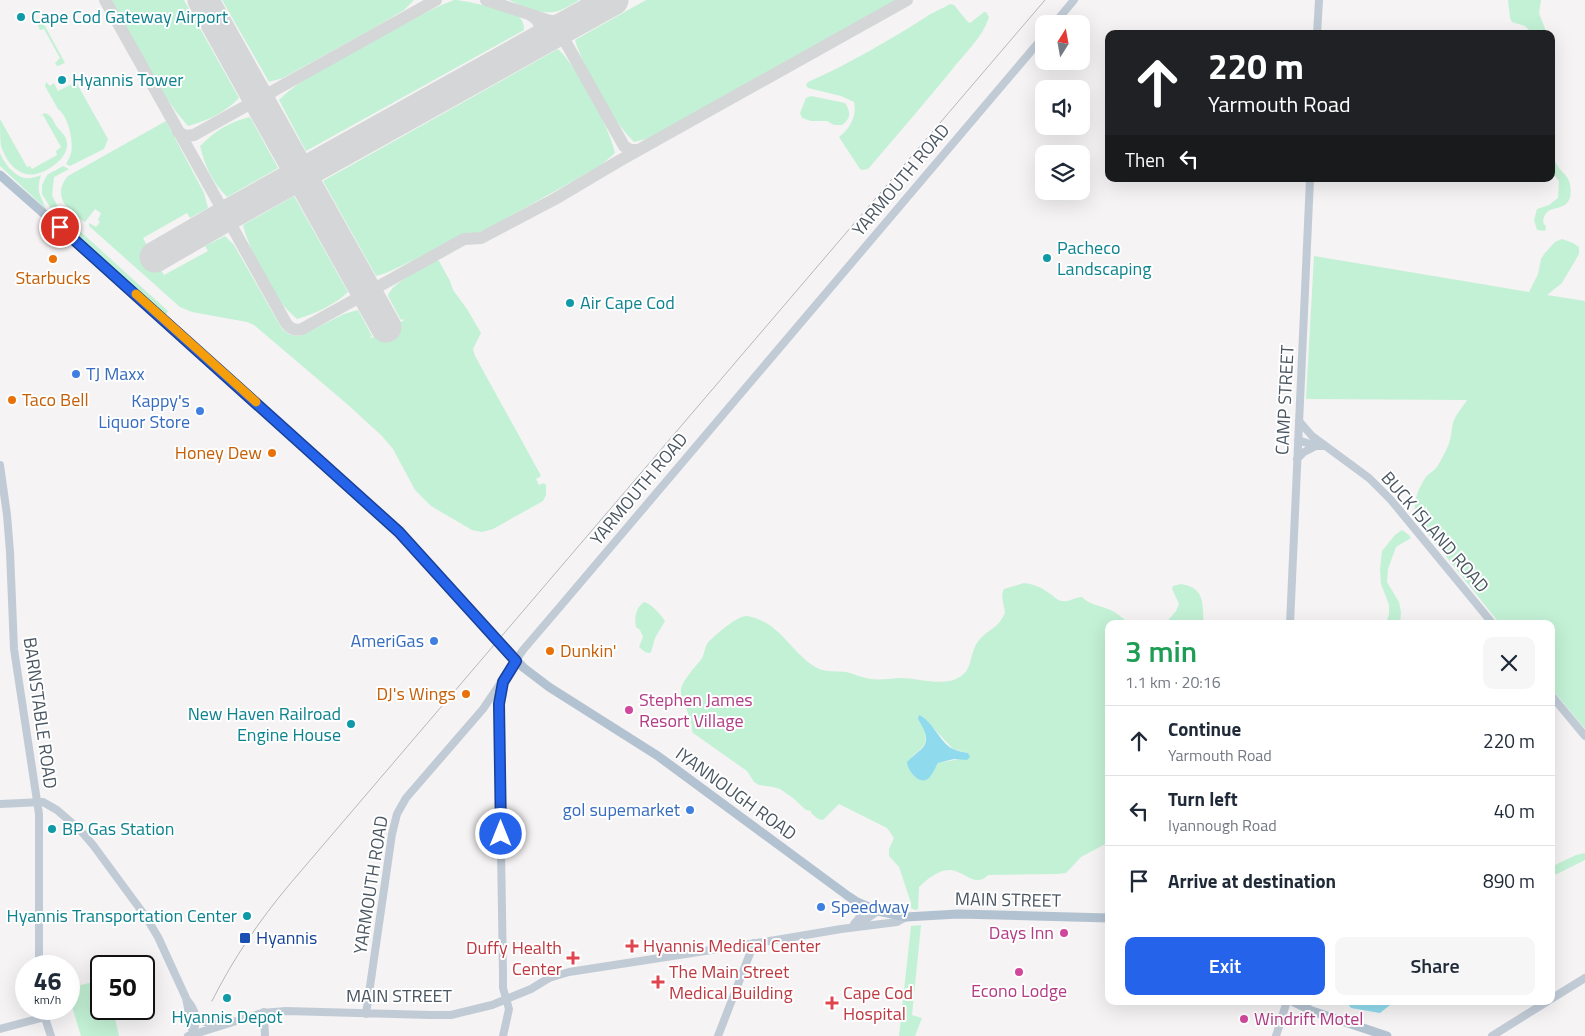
<!DOCTYPE html>
<html lang="en">
<head>
<meta charset="utf-8">
<style>
  :root { --surface:#fff; --page:#f6f6f7; --text:#1f2937; --muted:#747a83; --line:#e0e1e3; --accent:#2563eb }
  body { margin:0; font-family:"Titillium Web",sans-serif; background:var(--page); color:var(--text); height:100vh; display:flex; flex-direction:column; font-size:19px; white-space:nowrap }
  * { box-sizing:border-box; margin:0 }
  p { font-size:16px; color:var(--muted) }
  .icon { flex:none; width:28px; height:28px; fill:none; stroke:currentColor; stroke-width:2; stroke-linecap:round; stroke-linejoin:round }
  .map { position:relative; flex:1; overflow:hidden }
  .details { position:absolute; left:1105px; top:620px; width:450px; height:385px; display:flex; flex-direction:column; background:var(--surface); border-radius:10px; box-shadow:0 5px 20px #0002 }
  .details>* { flex:none }
  .top-card { position:absolute; left:1105px; top:30px; width:450px; height:152px; border-radius:10px; box-shadow:0 5px 20px #0002; background:#202124; color:#fff; overflow:hidden }
  .needle { width:32px; rotate:11deg }
  .fabs { position:absolute; left:1035px; top:15px; display:grid; gap:10px }
  .fabs a { display:grid; place-items:center; width:55px; height:55px; border-radius:10px; background:var(--surface); box-shadow:0 5px 20px #0002; font-size:25px }
  .speed { position:absolute; left:15px; top:955px; display:flex; gap:10px; font-size:25px; font-weight:700; text-align:center }
  .speed>* { display:grid; place-content:center; width:65px; height:65px; border-radius:50%; background:var(--surface); box-shadow:0 5px 20px #0002; line-height:1 }
  .speed small { font-size:12px; font-weight:400 }
  .speed .limit { border:2px solid #111; border-radius:8px; background:#fff; color:#111 }
  .pin { position:absolute; display:grid; place-items:center; width:42px; height:42px; color:#fff; margin:-21px; border:2px solid #fff; border-radius:50%; box-shadow:0 1px 5px #0007 }
  .me { position:absolute; width:55px; margin:-28px; rotate:0deg; stroke-linejoin:round; filter:drop-shadow(0 0 4px #0008) }
  .turn { display:flex; align-items:center; gap:18px; height:105px; padding:0 20px; font-size:22px }
  .turn .icon { width:65px; height:65px; stroke-width:2.5 }
  .turn b { display:block; font-size:35px; line-height:42px }
  .then { display:flex; align-items:center; height:48px; padding:0 20px; background:#0003; gap:10px; font-size:19px }
  .round { display:grid; place-items:center; flex:none; width:52px; height:52px; border-radius:10px; background:var(--page) }
  .headline { display:flex; align-items:center; justify-content:space-between; height:85px; padding:0 20px }
  h1 { font-size:30px; font-weight:600; line-height:38px; color:#1e9e55 }
  .button { display:flex; gap:10px; margin-top:auto; padding:10px 20px }
  .button a { flex:1; height:58px; border-radius:10px; background:var(--accent); color:#fff; font-size:20px; font-weight:600; line-height:58px; text-align:center }
  .button a+a { background:var(--page); color:var(--text) }
  ul { padding:0; list-style:none }
  li { display:flex; align-items:center; gap:15px; height:70px; padding:0 20px; border-top:1px solid var(--line) }
  li div { flex:1 }
  li b { display:block; font-size:19px }
  li em { font-style:normal }
  .map>svg:first-child { display:block }
</style>
</head>
<body>
<div class="map">
<svg width="1585" height="1036" viewBox="0 0 1585 1036">
  <rect width="100%" height="100%" fill="#f5f3f3"/>
  <path fill="#c3f1d5" fill-rule="evenodd" d="M111,0H184L239,98C225,113 208,120 188,126C156,90 135,42 111,0Z
    M222,0H414L404,10L372,29L283,78L269,82Z
    M454,0C465,0 509,11 518,16C523,20 524,25 524,30L306,151L279,100C301,78 336,62 363,47C393,31 422,12 454,0Z
    M509,0H579C571,5 562,11 553,12C539,14 522,6 509,0Z
    M646,0H899L674,126L650,138L634,142C613,122 583,67 575,40Z
    M1508,0H1541L1539,13L1547,34H1533L1525,26L1512,22L1510,18Z
    M950,4L954,5L967,21L970,23L984,12H986L989,17C983,37 964,54 951,71C924,104 896,136 868,169L863,170L860,169L839,137C850,129 857,116 854,102L841,96L808,88L806,85L808,82C849,64 888,41 926,17C933,12 942,9 950,4Z
    M41,19L65,63L57,66L55,63L60,58L44,29L40,30L37,23Z
    M558,49C578,68 609,126 615,153L600,166L487,229L476,233L462,234L414,260L386,273L376,276L323,181Z
    M46,82L50,86L54,83L58,91L76,82L108,139L104,149L70,166L66,164C68,160 70,157 71,153C74,142 68,115 58,109L45,86Z
    M811,96L845,103C851,112 851,118 842,125H834L827,121H811L802,118L800,113L806,98Z
    M45,113C52,115 53,121 57,127C61,132 66,135 67,143C69,159 41,178 26,174C13,171 5,158 1,146C0,138 0,128 0,119L27,167L30,166L32,169L57,155L56,151L61,147L43,115L40,116Z
    M250,117L278,168L227,197C212,182 205,166 200,146C215,131 229,122 250,117Z
    M166,121L204,193L208,208L190,218L187,213L143,238L150,251L145,254L152,265L157,263L164,275L208,251L205,246L225,236L234,245L281,327C286,334 292,336 300,336L344,314L358,310L372,336L370,337L371,338L378,335L377,332L395,321L397,324L404,320L403,319L401,320L388,296C390,284 425,267 436,260L439,261L450,281L453,290L467,309L481,333L473,349L475,356L539,472L541,476L536,479L539,485L544,483L546,485V495L543,501L493,529L482,532L472,530L431,506L415,490L393,449L382,436L347,404L254,325L247,322L192,312L180,307L89,226V223L96,227L100,222L98,220L101,213L95,209L85,222C68,211 51,196 68,176Z
    M1551,149C1553,156 1555,163 1559,168C1561,171 1565,174 1567,177C1571,183 1572,194 1569,200C1562,213 1545,203 1543,222L1546,227L1545,231L1537,230L1534,220L1537,209L1549,205L1558,198L1559,181L1551,171Z
    M0,153C4,163 14,176 25,178C30,179 36,177 41,175C36,192 40,194 46,209L0,166Z
    M63,166L69,169L54,177L52,195L62,215L168,311L166,315L57,218L42,194V185L47,175Z
    M294,196L348,292C333,306 316,313 297,319C292,314 287,310 283,305C269,287 248,247 243,225Z
    M1562,239L1573,243L1579,247V254L1562,283L1547,295L1585,301V729L1551,688V624H1500L1420,524L1427,511V506L1416,521C1412,505 1417,490 1426,477C1429,473 1434,471 1437,467C1441,460 1445,453 1448,446C1452,437 1451,428 1454,420C1457,413 1463,407 1467,400L1306,399L1314,256L1529,292L1538,274L1541,259L1545,253L1555,242Z
    M1402,530L1409,535L1411,538L1396,547L1388,569L1387,582L1399,602L1401,612L1400,624H1386L1389,614V605L1381,584L1380,569L1382,551L1395,535Z
    M1024,583C1033,584 1041,587 1049,593C1054,596 1057,601 1063,601C1070,602 1075,597 1082,597C1090,605 1098,605 1108,609C1116,612 1123,618 1129,624H1109V842L1081,857L1066,873L1057,874L988,875C976,888 965,872 951,870C939,869 927,879 919,887L918,909L915,910L911,908V903L899,867L889,856V849L894,838L887,828L839,804L823,820L818,819L811,813V811L806,810L793,798L780,789L773,787L759,785L754,782L747,771L693,733C691,728 692,726 691,722C689,711 680,701 681,690C682,681 695,667 700,661C704,657 704,650 707,644C712,637 738,615 747,616C782,622 791,655 819,669C827,672 837,671 846,672C854,674 863,678 871,679C880,680 889,679 898,678C915,677 942,687 958,678C973,671 969,655 977,643C982,635 990,631 997,625C1000,622 1003,617 1005,613C1004,604 1000,597 1004,589ZM926,720L953,749L968,753L960,759L938,763L928,779L925,780L907,762C919,747 932,748 922,725Z
    M1181,584C1206,588 1202,604 1204,624H1165L1176,611L1179,604L1172,589L1173,586Z
    M644,602C652,604 660,614 665,621L655,638L651,652L649,653L645,652L639,647L643,637L640,630L636,627C634,617 636,608 644,602Z
    M1585,853V860L1557,874H1551V867L1576,855Z
    M921,925L912,1015L922,1018L915,1036H899L911,926Z
    M101,980V1009H113L119,1036H81L71,1003L69,1002V988Z"/>
  <path fill="#90daee" d="M919,715C933,721 940,743 953,749C957,751 963,752 968,753L970,757L967,760L954,759L938,763C935,768 931,778 926,780C917,783 907,769 907,762C911,757 915,755 919,751C932,742 924,729 918,719Z
    M1346,1001H1392L1390,1005L1380,1013L1351,1008Z"/>
  <g fill="none" stroke-linecap="round" stroke-linejoin="round">
    <path stroke="#d5d6d8" stroke-width="12" d="M105,0L286,323C290,329 295,331 302,329L464,239L481,238L555,199L619,161L907,0
      M486,0L550,21H567L582,17
      M530,15C544,22 542,35 533,45
      M572,23L565,32V41L624,146L630,150H639
      M547,37L556,36L565,41
      M252,87L262,94L272,92
      M266,112C264,102 264,99 272,92
      M178,132L186,136L194,135L436,0
      M220,207L227,211L238,209"/>
    <path stroke="#d5d6d8" stroke-width="31" d="M203,0L386,327
      M155,257L226,216L613,0"/>
    <path stroke="#c1cbd6" stroke-width="8" d="M1054,24L1074,0
      M1317,34L1319,0
      M1299,421L1312,436L1369,478L1391,500L1493,624
      M1298,440L1316,446H1325
      M1297,459L1304,452L1316,446
      M0,465L7,515L10,552L14,649L39,814V966
      M1290,624L1310,179
      M502,686L499,705V728L503,973V988L509,1009L503,1036
      M1551,695L1585,736
      M0,804L43,802L57,810L80,830L93,845L146,917L158,937L186,998L193,1034
      M855,923L862,922L878,911
      M854,924L860,917L857,902
      M1551,999L1585,978
      M187,1000C195,1010 198,1018 194,1030
      M42,1009L51,1036
      M264,1012L265,1036
      M366,1014L392,834L397,814L406,798L483,709L523,650L564,602L1044,36
      M196,1017L205,1022L224,1023
      M0,1029L45,1017
      M188,1036L262,1013L286,1011L430,1015H451L492,1005L531,989L549,978L569,972L776,940L841,929L897,922L906,917
      M718,1036L754,943
      M1276,1036L1287,1001
      M1492,1036L1548,1001"/>
    <path stroke="#b3c2d1" stroke-width="9" d="M0,175L150,307L399,532L495,639L524,668L549,687L658,756L848,896L857,902L878,911L906,917L958,914L1109,918
      M1292,1001L1312,1011L1387,1036"/>
    <path stroke="#b5b8bd" stroke-width="1" d="M212,1001C233,959 259,921 289,885L1045,0"/>
  </g>
  <g fill="none" stroke-linecap="round" stroke-linejoin="round">
    <defs>
      <path id="route" d="M60,227L399,532L516,661L503,682L499,704L501,834"/>
    </defs>
    <use href="#route" stroke="#184099" stroke-width="12"/>
    <use href="#route" stroke="#2563eb" stroke-width="9"/>
    <path stroke="#f59e0b" stroke-width="9" d="M136,294L256,402"/>
  </g>
  <g fill="#0f9aa8" stroke="#fff" stroke-width="2">
    <circle cx="21" cy="17" r="5"/>
    <circle cx="62" cy="80" r="5"/>
    <circle cx="1047" cy="258" r="5"/>
    <circle cx="570" cy="303" r="5"/>
    <circle cx="351" cy="724" r="5"/>
    <circle cx="52" cy="829" r="5"/>
    <circle cx="247" cy="916" r="5"/>
    <circle cx="227" cy="998" r="5"/>
  </g>
  <g fill="#e8710a" stroke="#fff" stroke-width="2">
    <circle cx="53" cy="259" r="5"/>
    <circle cx="12" cy="400" r="5"/>
    <circle cx="272" cy="453" r="5"/>
    <circle cx="550" cy="651" r="5"/>
    <circle cx="466" cy="694" r="5"/>
  </g>
  <g fill="#3f7fe0" stroke="#fff" stroke-width="2">
    <circle cx="76" cy="374" r="5"/>
    <circle cx="200" cy="411" r="5"/>
    <circle cx="434" cy="641" r="5"/>
    <circle cx="690" cy="810" r="5"/>
    <circle cx="821" cy="907" r="5"/>
  </g>
  <g fill="#d1479c" stroke="#fff" stroke-width="2">
    <circle cx="629" cy="710" r="5"/>
    <circle cx="1064" cy="933" r="5"/>
    <circle cx="1019" cy="972" r="5"/>
    <circle cx="1244" cy="1019" r="5"/>
  </g>
  <rect fill="#1a4fb4" stroke="#fff" stroke-width="2" x="239" y="932" width="12" height="12" rx="2.5"/>
  <g fill="#e0444e" stroke="#fff" stroke-width="2">
    <path d="M629.5 938.5h5v5h5v5h-5v5h-5v-5h-5v-5h5z"/>
    <path d="M570.5 950.5h5v5h5v5h-5v5h-5v-5h-5v-5h5z"/>
    <path d="M655.5 974.5h5v5h5v5h-5v5h-5v-5h-5v-5h5z"/>
    <path d="M829.5 995.5h5v5h5v5h-5v5h-5v-5h-5v-5h5z"/>
  </g>
  <g text-anchor="middle" stroke-width="4" stroke-linejoin="round" paint-order="stroke">
    <g font-size="18" fill="#0d838f" stroke="#fff" text-anchor="start">
      <text x="31" y="23">Cape Cod Gateway Airport</text>
      <text x="72" y="86">Hyannis Tower</text>
      <text x="1057" y="254">Pacheco<tspan x="1057" dy="21">Landscaping</tspan></text>
      <text x="580" y="309">Air Cape Cod</text>
      <text x="341" y="720" text-anchor="end">New Haven Railroad<tspan x="341" dy="21">Engine House</tspan></text>
      <text x="62" y="835">BP Gas Station</text>
      <text x="237" y="922" text-anchor="end">Hyannis Transportation Center</text>
      <text x="227" y="1023" text-anchor="middle">Hyannis Depot</text>
    </g>
    <g font-size="18" fill="#4a5661" stroke="#fff">
      <text transform="translate(901 180) rotate(-50)" y="6">YARMOUTH ROAD</text>
      <text transform="translate(1285 400) rotate(-87)" y="6">CAMP STREET</text>
      <text transform="translate(639 489) rotate(-50)" y="6">YARMOUTH ROAD</text>
      <text transform="translate(1435 532) rotate(49)" y="6">BUCK ISLAND ROAD</text>
      <text transform="translate(40 713) rotate(82)" y="6">BARNSTABLE ROAD</text>
      <text transform="translate(736 794) rotate(36)" y="6">IYANNOUGH ROAD</text>
      <text transform="translate(371 885) rotate(-81)" y="6">YARMOUTH ROAD</text>
      <text transform="translate(1008 900) rotate(1)" y="6">MAIN STREET</text>
      <text x="399" y="1002">MAIN STREET</text>
    </g>
    <g font-size="18" fill="#c56008" stroke="#fff" text-anchor="start">
      <text x="53" y="284" text-anchor="middle">Starbucks</text>
      <text x="22" y="406">Taco Bell</text>
      <text x="262" y="459" text-anchor="end">Honey Dew</text>
      <text x="560" y="657">Dunkin'</text>
      <text x="456" y="700" text-anchor="end">DJ's Wings</text>
    </g>
    <g font-size="18" fill="#366cbe" stroke="#fff" text-anchor="end">
      <text x="86" y="380" text-anchor="start">TJ Maxx</text>
      <text x="190" y="407">Kappy's<tspan x="190" dy="21">Liquor Store</tspan></text>
      <text x="424" y="647">AmeriGas</text>
      <text x="680" y="816">gol supemarket</text>
      <text x="831" y="913" text-anchor="start">Speedway</text>
    </g>
    <g font-size="18" fill="#b23c85" stroke="#fff" text-anchor="start">
      <text x="639" y="706">Stephen James<tspan x="639" dy="21">Resort Village</tspan></text>
      <text x="1054" y="939" text-anchor="end">Days Inn</text>
      <text x="1019" y="997" text-anchor="middle">Econo Lodge</text>
      <text x="1254" y="1025">Windrift Motel</text>
    </g>
    <g font-size="18" fill="#164399" stroke="#fff" text-anchor="start">
      <text x="256" y="944">Hyannis</text>
    </g>
    <g font-size="18" fill="#be3a42" stroke="#fff" text-anchor="start">
      <text x="643" y="952">Hyannis Medical Center</text>
      <text x="562" y="954" text-anchor="end">Duffy Health<tspan x="562" dy="21">Center</tspan></text>
      <text x="669" y="978">The Main Street<tspan x="669" dy="21">Medical Building</tspan></text>
      <text x="843" y="999">Cape Cod<tspan x="843" dy="21">Hospital</tspan></text>
    </g>
  </g>
</svg>
<div class="fabs">
<a><svg class="needle" viewBox="-14 -14 28 28"><path d="M0-13l5 13h-10z" fill="#e53935"/><path d="M0 13l5-13h-10z" fill="#747a83"/></svg></a>
<a><svg class="icon" aria-label="sound" viewBox="0 0 24 24"><path d="M4 9h4l5-4v14l-5-4H4zM17 9q2 3 0 6"/></svg></a>
<a><svg class="icon" aria-label="layers" viewBox="0 0 24 24"><path d="M12 4l9 5-9 5-9-5zM3 14l9 5 9-5"/></svg></a>
</div>
<div class="speed"><div>46<small>km/h</small></div><div class="limit">50</div></div>
<div class="pin" style="left:60px;top:227px;background:#d93025"><svg class="icon" aria-label="arrive" viewBox="0 0 24 24"><path d="M6 21V4h12l-3 4 3 4H6"/></svg></div>
<svg class="me" style="left:501px;top:834px" viewBox="-20 -20 40 40"><circle r="17" fill="#2563eb" stroke="#fff" stroke-width="3"/><path d="M0-11L8 9 0 5-8 9z" fill="#fff"/></svg>
<div class="top-card">
<div class="turn"><svg class="icon" aria-label="ahead" viewBox="0 0 24 24"><path d="M12 20V5M6 11l6-6 6 6"/></svg><div><b>220 m</b>Yarmouth Road</div></div>
<div class="then">Then<svg class="icon" aria-label="left" viewBox="0 0 24 24"><path d="M17 20v-9H6M10 6l-5 5 5 5"/></svg></div>
</div>
<section class="details">
<div class="headline"><div><h1>3 min</h1><p>1.1 km · 20:16</p></div><a class="round"><svg class="icon" aria-label="close" viewBox="0 0 24 24"><path d="M6 6l12 12M18 6L6 18"/></svg></a></div>
<ul>
<li><svg class="icon" aria-label="ahead" viewBox="0 0 24 24"><path d="M12 20V5M6 11l6-6 6 6"/></svg><div><b>Continue</b><p>Yarmouth Road</p></div><em>220 m</em></li>
<li><svg class="icon" aria-label="left" viewBox="0 0 24 24"><path d="M17 20v-9H6M10 6l-5 5 5 5"/></svg><div><b>Turn left</b><p>Iyannough Road</p></div><em>40 m</em></li>
<li><svg class="icon" aria-label="arrive" viewBox="0 0 24 24"><path d="M6 21V4h12l-3 4 3 4H6"/></svg><div><b>Arrive at destination</b></div><em>890 m</em></li>
</ul>
<div class="button"><a>Exit</a><a>Share</a></div>
</section>
</div>
</body>
</html>
